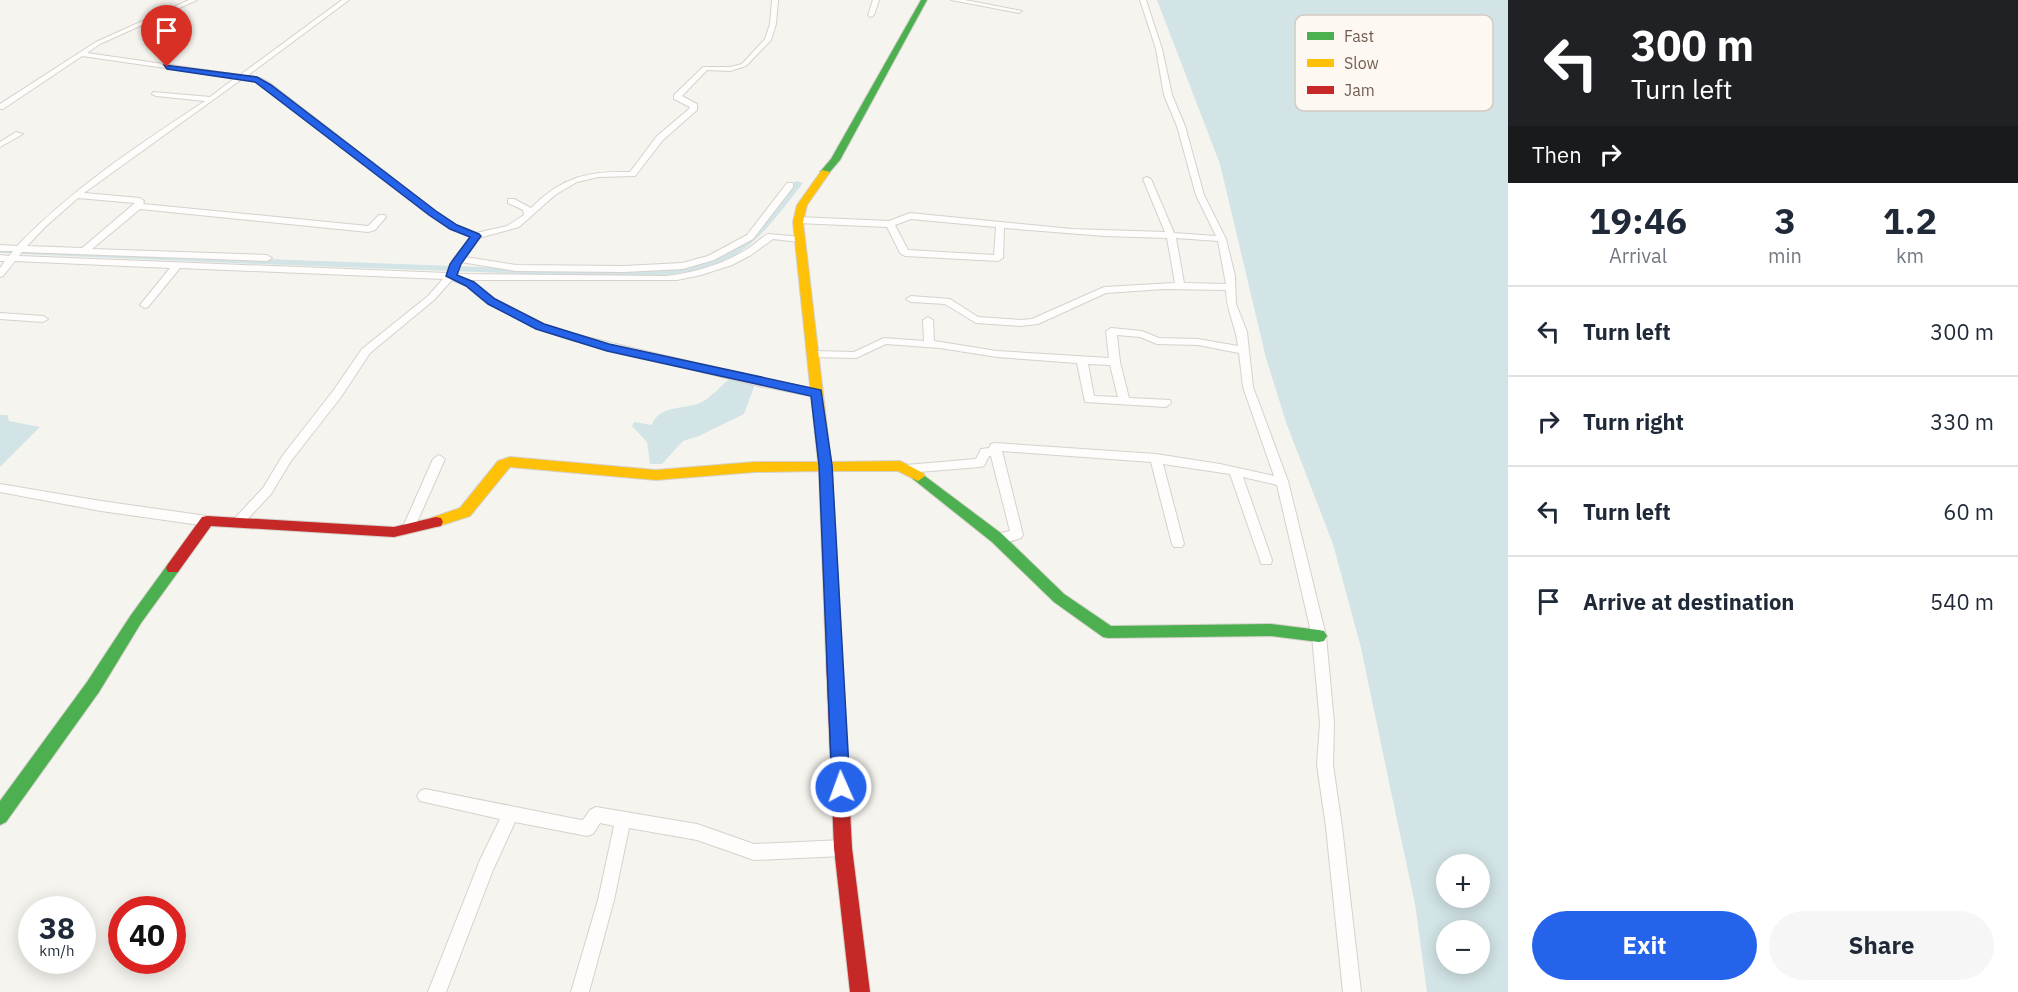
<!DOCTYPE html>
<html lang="en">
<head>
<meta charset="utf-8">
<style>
  :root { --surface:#fff; --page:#f6f6f7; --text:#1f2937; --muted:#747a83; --line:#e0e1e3; --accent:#2563eb }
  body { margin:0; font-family:"IBM Plex Sans",sans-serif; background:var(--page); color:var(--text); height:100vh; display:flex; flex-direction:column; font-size:22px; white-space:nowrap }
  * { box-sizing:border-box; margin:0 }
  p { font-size:20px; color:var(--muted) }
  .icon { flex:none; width:33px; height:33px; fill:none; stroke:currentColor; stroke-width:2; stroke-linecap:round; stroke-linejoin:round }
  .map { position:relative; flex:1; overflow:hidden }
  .drawer { display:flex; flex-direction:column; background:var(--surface); width:510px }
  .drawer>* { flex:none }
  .banner { background:#202124; color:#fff; overflow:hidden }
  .controls { position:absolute; left:1436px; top:854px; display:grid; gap:12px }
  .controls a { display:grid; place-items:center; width:54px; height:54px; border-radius:50%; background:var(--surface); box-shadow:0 3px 15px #0003; font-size:30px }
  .speed { position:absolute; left:18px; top:896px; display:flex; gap:12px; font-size:30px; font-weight:700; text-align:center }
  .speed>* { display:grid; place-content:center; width:78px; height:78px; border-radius:50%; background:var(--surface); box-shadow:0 3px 15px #0003; line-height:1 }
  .speed small { font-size:15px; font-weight:400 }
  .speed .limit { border:9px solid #d22; background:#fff; color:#111 }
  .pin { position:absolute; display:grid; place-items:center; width:51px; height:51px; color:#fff; margin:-62px -26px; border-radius:50% 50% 50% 0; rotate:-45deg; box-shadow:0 0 6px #0007 }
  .pin .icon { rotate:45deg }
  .me { position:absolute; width:66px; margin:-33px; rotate:358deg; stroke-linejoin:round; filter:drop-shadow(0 0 4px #0008) }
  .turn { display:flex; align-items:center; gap:21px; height:126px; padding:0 24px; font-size:27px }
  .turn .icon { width:78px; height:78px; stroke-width:2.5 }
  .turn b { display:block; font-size:42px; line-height:51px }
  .then { display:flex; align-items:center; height:57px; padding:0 24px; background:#0003; gap:12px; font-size:22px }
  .eta { display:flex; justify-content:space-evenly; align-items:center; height:102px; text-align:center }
  .eta b { font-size:36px; font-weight:700; line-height:42px }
  .action { display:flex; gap:12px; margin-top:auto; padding:12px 24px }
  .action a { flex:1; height:69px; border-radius:36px; background:var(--accent); color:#fff; font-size:24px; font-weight:700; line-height:69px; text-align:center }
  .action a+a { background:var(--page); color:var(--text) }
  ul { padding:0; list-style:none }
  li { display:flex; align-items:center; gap:18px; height:90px; padding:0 24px; border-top:2px solid var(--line) }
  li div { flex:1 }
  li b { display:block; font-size:22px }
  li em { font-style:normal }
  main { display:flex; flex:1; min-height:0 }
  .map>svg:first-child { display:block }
</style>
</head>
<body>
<main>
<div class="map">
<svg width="1508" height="992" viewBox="0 0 1508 992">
  <rect width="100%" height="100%" fill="#f6f4ee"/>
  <path fill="#d2e4e6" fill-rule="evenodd" d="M1157,0H1508V992H1427L1415,904L1389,782L1361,648L1333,544L1287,425L1266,358L1220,164ZM1446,864H1479V897H1446ZM1446,930H1479V963H1446Z
    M731,378L755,384L744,414L699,436L683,441L662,464H650L647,442L632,426L634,422L652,425C659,404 686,410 702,402C713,396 721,385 731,378Z
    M0,415H7L9,421L40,427L0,467Z"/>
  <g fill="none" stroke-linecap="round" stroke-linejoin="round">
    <path fill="#d2e4e6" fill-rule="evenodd" d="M796,181L803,183C777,216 752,254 710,267C677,277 642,276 607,276C565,275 522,274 480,272C320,267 160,260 0,253V249L506,268L660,270L705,263L733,250L754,233Z"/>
    <defs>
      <path id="street" d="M189,0H197L100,44L87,53L240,75L342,0H349L247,76L260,78L271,84L435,211L456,225L476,233L507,226L524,215L523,210L508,203V199H514L531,208C562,177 587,171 630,172L657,136L689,109L690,107L674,99V95L703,67H730L742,64L765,39L770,24L772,0H778L776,24L771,40L746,66L730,71L707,70L682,96L697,104V110L663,140L635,176L599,177L577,182L555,195L519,227L479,238L465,257L516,265L624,266L682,263L708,256L747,235L787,183H793V187L753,239L714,260L683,269L624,272L516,271L461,262L456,274L666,276C693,273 721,265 744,251C753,246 759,239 768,234L802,237V241L799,242L773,239L751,255L732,265L701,275L677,280H469L495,299L544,324L578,335L759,378L816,389L820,390L821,393L820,396L816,397L759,386L571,340L536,328L489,303L467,286L452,280L434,300L370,353L341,397L291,461L271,494L241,526H233L231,523L233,520L263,488L283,455L333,391L362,349L428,296L443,279L180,268L148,307L145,308L140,305L170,268L15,261L3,276L0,277V268L5,261H0V255L9,256L13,251H0V245L17,246C73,188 138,145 205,101L156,96L152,94L153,92L210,97L235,78L82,56L3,109H0V104L96,42ZM242,79L255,82L265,88L429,215L450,229L471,237L453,259L447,273L19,256L22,252L267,261L272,258L267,255L92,249L140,209L368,232L375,230L386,217L385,215H379L368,226L143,204L144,201L140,198L84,193ZM78,198L135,203L82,248L27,246L46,226Z
        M873,0H879L874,15L871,17L868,15Z
        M951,0H965L1022,11L1019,13Z
        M1140,0H1146L1162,49L1172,95L1185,126L1204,195L1226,239L1235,276L1236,304L1247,332L1253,387L1288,481L1326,636L1334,723L1333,765L1342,827L1361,992H1343L1326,827L1317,765L1320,723L1312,636L1277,485L1243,477L1272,560L1271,564H1261L1260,560L1230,474L1163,464L1184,544L1182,547H1174L1172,544L1151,462L1002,451L1023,535L1021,538C1013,541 1001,544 993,541L991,538L993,535L1010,531L991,456H989L984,466L980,467L906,473L900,469L906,465L976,459L981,449L989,448L991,444L995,443L1156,454L1220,464L1274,476L1243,387L1239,353L1198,345L1157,344L1140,337L1117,335L1120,362L1129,398L1170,400L1171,403L1166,407L1085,402L1077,363L997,357L940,348L886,344L856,358L811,357L806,354L811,351L854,352L884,338L924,341L923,320L928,317L933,320L934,341L997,351L1109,358L1106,331L1111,328L1142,331L1159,338L1198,339L1238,346C1236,326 1226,310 1226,290L1164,289L1106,293L1038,324L1020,326L976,323L945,304L911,302L906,299L911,296L950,299L978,317L1020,320L1032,319L1104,287L1175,283L1167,238L1105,236L1004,228L1003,258L998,261L905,256L900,253L887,227L798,223L794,220L798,217L889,221L910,213L1072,229L1165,232L1143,179L1147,177L1151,179L1174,233L1216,236L1196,195L1177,126L1164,95L1156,49ZM911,219L996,227L994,255L908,250L895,225ZM1176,238L1218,241L1226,284L1184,283ZM1088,364L1110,365L1118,397L1094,396Z
        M16,132L23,134L0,147V142Z
        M0,313L43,316L48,319L43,322L0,319Z
        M439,455L445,459L414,529L412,532H404L402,529L433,459Z
        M0,484L101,501L207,516L211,518L213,521L211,524L207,526L101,511L0,492Z
        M425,789L576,819L583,820L590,810L596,807L697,824L754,844L843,840L849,842L851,848L849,854L843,856L754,860L697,840L629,828L614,900L589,992H571L598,900L614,826L600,823L593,834L587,836L515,822L493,870L446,992H428L480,860L500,819L420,801L417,796L420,791Z"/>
      <path id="fast" d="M921,0H927L840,160L828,174H822L820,172L831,159Z
        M918,471L1002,534L1064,594L1111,626L1271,624L1319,630L1324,631L1327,636L1324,641L1319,642L1271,636L1108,638L1103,637L1054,602L992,542L913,479L911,476L913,473Z
        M173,562L178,564L180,568L178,572L141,623L99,692L6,822L0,825V801L87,682L131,615L168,564Z"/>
      <path id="slow" d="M822,170L830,172L807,205L803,222L831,462L900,461L923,473L925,476L918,481L898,471H832L842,657L840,662L834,664L828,662L826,657L819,471L755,472L656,480L510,467L470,516L436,527L431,526L429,522L431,518L460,508L498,461L510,457L656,470L755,462H818L793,222L797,205Z"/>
      <path id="jam" d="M207,516L394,527L436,517L441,518L443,522L441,526L436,527L394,537L211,526L178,572H168L166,568L168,564L202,517Z
        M834,650L840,652L842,657L852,848L870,992H850L834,848L826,657L828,652Z"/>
    </defs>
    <use href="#street" stroke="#d6d1cc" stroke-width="2"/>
    <use href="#fast" stroke="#d4d0c9" stroke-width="2"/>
    <use href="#slow" stroke="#d4d0c9" stroke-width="2"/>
    <use href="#jam" stroke="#d4d0c9" stroke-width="2"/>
    <use href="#street" fill="#fefdfc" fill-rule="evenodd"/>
    <use href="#fast" fill="#4caf50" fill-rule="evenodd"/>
    <use href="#slow" fill="#ffc107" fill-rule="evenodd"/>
    <use href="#jam" fill="#c62828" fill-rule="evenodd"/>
  </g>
  <path fill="#2563eb" stroke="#184099" stroke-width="1.5" d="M164,65L257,77L271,85L436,211L457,225L479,234L481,236L461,264L457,275L474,282L495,299L544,324L609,344L821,390L832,465L850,787L847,793L841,795L835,793L832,787L819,465L811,396L607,351L536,329L488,304L466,286L446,276L450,264L470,237L450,229L429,215L255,82L167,69Z"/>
  <rect x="1295" y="15" width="198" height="96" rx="9" fill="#fdf9f2" stroke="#d4cac2" stroke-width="1.5"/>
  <rect x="1307" y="32" width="27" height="8" fill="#4caf50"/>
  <rect x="1307" y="59" width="27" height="8" fill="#ffc107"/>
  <rect x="1307" y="86" width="27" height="8" fill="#c62828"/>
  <g font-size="16" fill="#735d51">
    <text x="1344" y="42">Fast</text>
    <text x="1344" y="69">Slow</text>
    <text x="1344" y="96">Jam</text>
  </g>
</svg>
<div class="controls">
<a>+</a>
<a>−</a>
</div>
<div class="speed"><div>38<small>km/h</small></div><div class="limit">40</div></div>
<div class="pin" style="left:167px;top:67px;background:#d93025"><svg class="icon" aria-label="arrive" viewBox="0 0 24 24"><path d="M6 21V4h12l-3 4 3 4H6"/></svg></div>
<svg class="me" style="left:841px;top:787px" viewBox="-20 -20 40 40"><circle r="17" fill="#2563eb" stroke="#fff" stroke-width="3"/><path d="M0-11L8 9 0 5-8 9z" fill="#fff"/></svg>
</div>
<section class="drawer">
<div class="banner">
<div class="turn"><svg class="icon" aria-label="left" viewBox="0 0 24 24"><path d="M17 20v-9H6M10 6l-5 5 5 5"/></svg><div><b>300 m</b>Turn left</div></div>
<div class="then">Then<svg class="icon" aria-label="right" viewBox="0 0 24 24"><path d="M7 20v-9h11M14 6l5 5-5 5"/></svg></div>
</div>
<div class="eta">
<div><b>19:46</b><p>Arrival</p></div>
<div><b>3</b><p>min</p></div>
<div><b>1.2</b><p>km</p></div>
</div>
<ul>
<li><svg class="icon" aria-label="left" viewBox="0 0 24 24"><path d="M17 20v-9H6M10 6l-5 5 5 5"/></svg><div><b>Turn left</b></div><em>300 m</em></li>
<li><svg class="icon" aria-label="right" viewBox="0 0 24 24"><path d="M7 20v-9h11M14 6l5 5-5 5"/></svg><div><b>Turn right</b></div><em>330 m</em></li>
<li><svg class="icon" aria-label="left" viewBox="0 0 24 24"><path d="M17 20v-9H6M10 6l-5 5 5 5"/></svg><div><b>Turn left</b></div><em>60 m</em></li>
<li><svg class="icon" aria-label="arrive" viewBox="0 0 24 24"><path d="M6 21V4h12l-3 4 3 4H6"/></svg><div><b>Arrive at destination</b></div><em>540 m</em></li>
</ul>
<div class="action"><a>Exit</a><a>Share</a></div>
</section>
</main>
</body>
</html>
